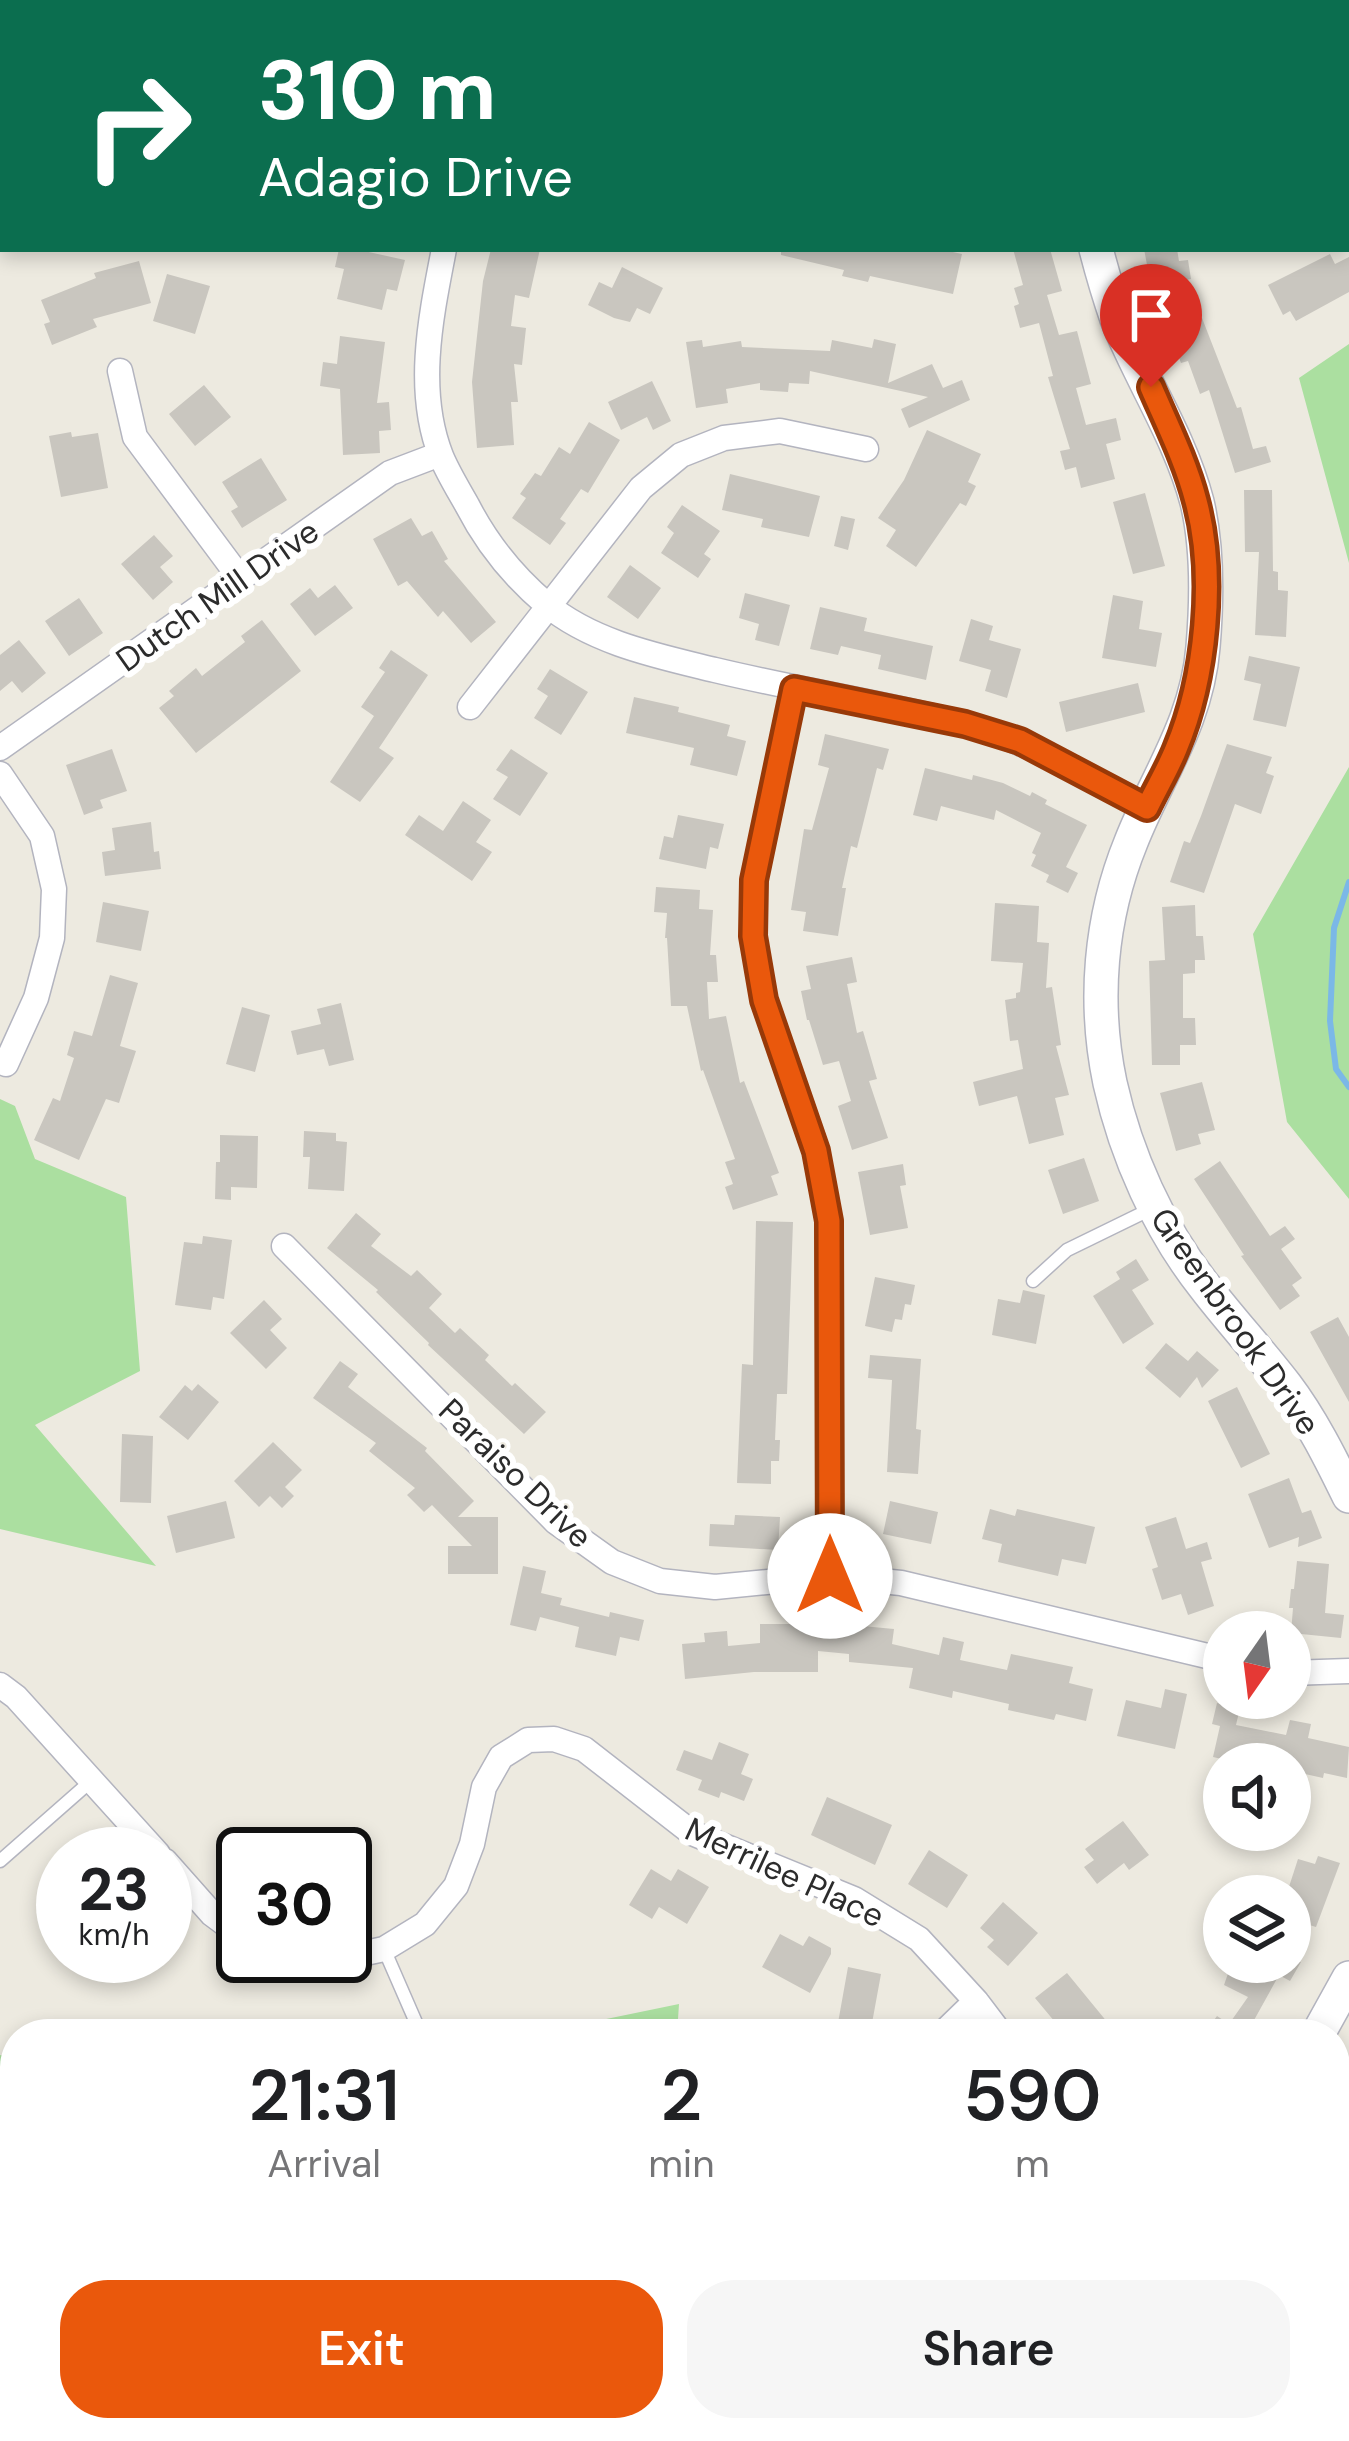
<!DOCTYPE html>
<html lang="en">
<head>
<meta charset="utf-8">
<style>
  :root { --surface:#fff; --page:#f6f6f6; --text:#202124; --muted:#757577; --accent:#ea580c }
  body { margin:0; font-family:"DM Sans",sans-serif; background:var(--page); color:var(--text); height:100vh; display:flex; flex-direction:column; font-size:45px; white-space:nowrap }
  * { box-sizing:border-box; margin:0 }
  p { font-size:39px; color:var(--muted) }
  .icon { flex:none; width:66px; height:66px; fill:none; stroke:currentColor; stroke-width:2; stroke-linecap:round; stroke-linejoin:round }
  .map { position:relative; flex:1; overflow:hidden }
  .drawer { position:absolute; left:0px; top:2019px; width:1350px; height:423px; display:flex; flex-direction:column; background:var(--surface); border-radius:48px 48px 0 0; box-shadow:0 6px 18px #0003 }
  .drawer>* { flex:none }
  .guide { position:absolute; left:0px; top:0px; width:1350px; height:252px; box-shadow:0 6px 18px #0003; background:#0b6e4f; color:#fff; overflow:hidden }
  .needle { width:78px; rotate:194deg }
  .fabs { position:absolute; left:1203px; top:1611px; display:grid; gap:24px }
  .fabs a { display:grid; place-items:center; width:108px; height:108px; border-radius:50%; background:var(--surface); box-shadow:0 6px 18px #0003; font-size:60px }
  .speed { position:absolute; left:36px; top:1827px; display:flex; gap:24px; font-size:60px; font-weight:700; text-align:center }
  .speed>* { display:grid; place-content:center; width:156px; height:156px; border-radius:50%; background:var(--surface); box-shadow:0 6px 18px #0003; line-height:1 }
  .speed small { font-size:30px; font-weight:400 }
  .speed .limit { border:6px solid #111; border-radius:18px; background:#fff; color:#111 }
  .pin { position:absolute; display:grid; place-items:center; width:102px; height:102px; color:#fff; margin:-123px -51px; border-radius:50% 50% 50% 0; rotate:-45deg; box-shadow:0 0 12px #0007 }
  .pin .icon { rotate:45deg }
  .me { position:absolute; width:132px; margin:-66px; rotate:0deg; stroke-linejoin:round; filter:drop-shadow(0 0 9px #0008) }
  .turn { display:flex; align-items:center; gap:42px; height:252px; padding:0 60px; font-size:54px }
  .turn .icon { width:156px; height:156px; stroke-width:2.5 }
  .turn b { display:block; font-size:84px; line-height:102px }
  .eta { display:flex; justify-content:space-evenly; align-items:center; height:204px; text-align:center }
  .eta b { font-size:72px; font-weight:600; line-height:84px }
  .button { display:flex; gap:24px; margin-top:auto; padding:24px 60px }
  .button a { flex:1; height:138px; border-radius:48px; background:var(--accent); color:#fff; font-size:48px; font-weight:600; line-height:138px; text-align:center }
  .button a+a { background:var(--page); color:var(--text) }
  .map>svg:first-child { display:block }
</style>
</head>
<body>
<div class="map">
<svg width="1349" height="2441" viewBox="0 0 1349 2441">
  <rect width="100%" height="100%" fill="#edeae0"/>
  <path fill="#abdfa0" d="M1349,344V563L1299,378Z
    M1349,767V1199L1287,1122L1253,934Z
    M0,1099L15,1106L35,1159L126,1197L140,1371L35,1425L156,1566L0,1529Z
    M679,2004L677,2034H585L582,2024Z
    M0,2055L15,2058V2427H739L731,2441H0Z"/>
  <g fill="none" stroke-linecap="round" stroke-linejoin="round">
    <path stroke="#7bb8e7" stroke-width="6" d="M1349,882L1334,928L1330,1021L1336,1069L1349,1087"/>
  </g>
  <path fill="#c9c6bf" d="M339,249H355L405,260L397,291L387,289L382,310L337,299L344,269L335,267Z
    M491,249H540L529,298L515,295L511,326L526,328L522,365L514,364L518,402H511L514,445L477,448L472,382L483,281Z
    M781,249H939L962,254L953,294L870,276L868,282L842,276L844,270L781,255Z
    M1013,249H1050L1062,291L1047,295L1059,335L1077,331L1091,384L1076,388L1086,425L1116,418L1121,440L1106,444L1115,479L1081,488L1076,467L1065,470L1060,451L1070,449L1048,377L1053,376L1039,323L1020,328L1014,306L1019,304L1014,288L1023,285Z
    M1144,249H1177L1179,261L1188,260L1191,279L1175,282L1184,325L1202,318L1237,408L1241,407L1253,449L1266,446L1271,462L1235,473L1209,390L1200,394L1188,361L1181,363L1162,311L1156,312Z
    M1330,254L1335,264L1349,257V292L1296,321L1290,311L1283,315L1268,285Z
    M139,261L151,303L93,319L97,327L52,345L44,324L50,322L41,300L96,278L94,273Z
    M622,267L663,288L650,314L637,308L630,322L614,318L588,305L599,282L612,288Z
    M167,274L210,286L195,334L153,321Z
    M340,336L385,342L377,403L389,402L391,430L379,431L380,453L343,455L340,389L320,386L323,362L337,364Z
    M874,339L896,344L888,383L932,364L943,388L962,380L970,400L909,428L901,409L928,397L810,371L809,384L789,383L788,392L760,390V383L726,389L728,403L696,408L686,342L702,340L703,347L741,341L742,347L830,351L832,340L872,348Z
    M652,381L671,421L653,430L647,417L621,430L608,402Z
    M204,385L231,417L195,446L169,414Z
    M589,422L620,440L588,493L581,489L560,519L566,523L550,545L512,518L526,498L520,494L535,473L541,476L559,447L570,454Z
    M927,430L981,454L968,482L976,486L966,506L960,503L916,567L886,546L896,530L878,518L904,480Z
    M71,432L72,437L98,433L108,488L61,497L49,436Z
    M261,458L287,500L242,528L231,511L238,507L222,482Z
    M730,474L820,496L809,537L761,527L763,519L722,510Z
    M1244,490H1272L1273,571L1278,572V590L1288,591L1286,637L1255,635L1259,552H1245Z
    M1145,493L1165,566L1133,574L1113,502Z
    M682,505L720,531L704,554L711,559L698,578L661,553L674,533L667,527Z
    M841,516L855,519L848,550L834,546Z
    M411,518L422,536L432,531L448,559L444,561L496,622L471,643L443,611L438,617L407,581L398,586L373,539Z
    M154,535L173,556L160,567L173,582L153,600L121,564Z
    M630,565L661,588L638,619L607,597Z
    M335,585L353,608L315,636L290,604L310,588L318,598Z
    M745,593L790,605L779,646L755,640L759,624L739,618Z
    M1113,595L1143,601L1139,629L1162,633L1156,667L1102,658Z
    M79,598L103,633L69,656L45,621Z
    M820,607L867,618L864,631L933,646L926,680L878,669L881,655L841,646L838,655L810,649Z
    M971,619L993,626L989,640L1021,649L1007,698L985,691L991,670L959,661Z
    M262,620L301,671L196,753L159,708L174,696L169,691L196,668L202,676L245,642L241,636Z
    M19,640L46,673L22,693L12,681L0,691V655Z
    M391,650L428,675L379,748L394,758L360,802L330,782L374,716L361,707L385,672L379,668Z
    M1249,656L1300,667L1286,727L1253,720L1261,684L1244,680Z
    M550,669L588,692L561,735L534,718L548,696L537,689Z
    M1138,683L1145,712L1066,732L1059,702Z
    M634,697L679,707L678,712L730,725L727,736L746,741L737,776L690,765L694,748L626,733Z
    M825,734L889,749L883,770L877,768L857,848L851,846L842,888H846L838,936L803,931L806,912L791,910L804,829L812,830L829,768L818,765Z
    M1227,744L1272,757L1266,773L1274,776L1261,814L1235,804L1204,893L1170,882L1184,841L1190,843L1201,816Z
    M112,749L127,791L100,800L103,808L84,815L66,765Z
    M511,749L548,773L520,816L493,799L508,777L496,770Z
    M925,768L972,780L973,775L1003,783L1030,796L1032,792L1047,800L1045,804L1087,825L1066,867L1078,873L1068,893L1046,882L1049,875L1031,866L1036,855L1032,853L1041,833L996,810L994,820L941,806L937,821L913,815Z
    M463,801L491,820L476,842L492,852L472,881L405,835L419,815L443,831Z
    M678,815L724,824L718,849L710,847L706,869L659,859L664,836L673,838Z
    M151,822L154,852L159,851L161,869L105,876L102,852L115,850L112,828Z
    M656,887L700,890L699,909L713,910L710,955H716L718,982H707L709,1019L726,1016L740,1083L744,1081L779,1173L771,1176L778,1195L733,1210L725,1187L733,1184L725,1162L735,1159L703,1070L701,1071L687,1006H671L667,938H665L667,913L654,912Z
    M103,902L149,911L141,951L96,942Z
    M995,903L1039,906L1037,942L1049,943L1046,988L1052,987L1061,1045L1056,1046L1069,1095L1055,1098L1064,1135L1029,1144L1017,1096L979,1106L973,1082L1023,1069L1018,1040L1010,1041L1005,1000L1016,998V993L1020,992L1023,963L991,961Z
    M1195,905L1196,936H1203L1205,960H1195V973L1183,974V1018H1195L1196,1045H1180V1065H1152L1149,961L1165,960L1162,907Z
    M852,957L857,982L847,984L857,1033L863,1031L877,1079L869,1081L888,1138L852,1150L838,1106L851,1101L839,1061L823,1065L809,1020H807L801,991L811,989L806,966Z
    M110,975L138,983L120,1046L136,1051L119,1103L106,1099L79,1160L34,1140L53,1098L60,1101L74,1058L67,1055L74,1031L92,1036Z
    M341,1003L354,1060L329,1066L324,1049L297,1055L291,1031L321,1024L317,1009Z
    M242,1007L270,1015L255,1072L226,1064Z
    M1202,1082L1215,1130L1198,1134L1201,1144L1176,1151L1160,1093Z
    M304,1131L336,1133V1141L347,1142L344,1191L308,1189L310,1157H303Z
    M220,1135L258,1136L257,1188L231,1187V1200L215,1199L216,1162H220Z
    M1084,1158L1099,1201L1063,1214L1048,1170Z
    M1220,1161L1270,1236L1285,1226L1295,1239L1281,1249L1302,1278L1292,1285L1300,1296L1280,1310L1241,1256L1244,1255L1194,1179Z
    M903,1164L906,1185L900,1186L908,1228L870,1235L858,1172Z
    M356,1213L381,1234L371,1246L411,1276L417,1270L442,1294L429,1308L455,1333L460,1328L489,1355L485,1360L512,1386L515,1383L546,1412L524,1434L428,1345L429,1343L376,1292L378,1290L327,1248Z
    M756,1221L793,1222L787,1394H777L775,1440H780L779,1461H771V1484L737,1483L742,1364L753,1365Z
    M203,1236L232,1240L224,1299L213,1297L211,1310L175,1305L184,1242L202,1244Z
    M1136,1259L1149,1280L1132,1290L1154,1324L1123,1344L1093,1296L1120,1279L1116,1272Z
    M875,1277L915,1285L911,1305L905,1304L902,1320L895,1319L892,1332L865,1326Z
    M1023,1290L1045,1295L1036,1344L992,1335L998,1299L1020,1303Z
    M264,1300L282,1319L270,1330L287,1348L266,1369L230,1333Z
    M1338,1317L1349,1337V1402L1310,1332Z
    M1166,1343L1188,1361L1197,1351L1219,1370L1202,1388L1197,1377L1180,1398L1145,1368Z
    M870,1355L921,1359L916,1429L921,1430L918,1474L887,1472L892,1380L868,1378Z
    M340,1361L358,1374L348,1387L427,1448L425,1451L474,1501L458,1517H498V1574H448V1546H472L432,1505L424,1512L407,1495L415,1488L369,1451L376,1443L313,1398Z
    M198,1384L219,1402L188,1440L159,1417L185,1385L192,1391Z
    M1237,1387L1270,1454L1241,1468L1208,1401Z
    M122,1434L153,1436L151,1503L120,1502Z
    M273,1442L302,1470L285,1487L294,1496L282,1508L270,1496L259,1507L234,1481Z
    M1289,1478L1302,1513L1311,1510L1322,1538L1298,1547L1299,1537L1269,1548L1248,1494Z
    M226,1501L235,1538L176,1553L167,1516Z
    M890,1501L938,1512L931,1544L883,1534Z
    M990,1509L1015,1516L1017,1509L1095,1527L1086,1564L1062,1559L1058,1576L998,1562L1002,1544L982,1539Z
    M735,1515L780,1517L778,1550L709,1546L710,1524L734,1525Z
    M1176,1517L1186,1549L1207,1542L1212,1559L1201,1562L1214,1606L1188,1615L1181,1594L1162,1600L1152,1569L1158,1567L1145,1527Z
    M1297,1561L1329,1564L1325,1613L1344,1615L1341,1638L1291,1633L1293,1608H1289L1291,1589H1294Z
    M523,1566L546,1571L541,1593L562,1598L560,1605L609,1617L610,1612L644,1620L639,1641L620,1637L616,1656L575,1647L579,1627L540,1617L536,1631L510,1625Z
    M760,1624H841L894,1629L892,1644L939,1655L943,1637L964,1642L960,1660L1007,1670L1011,1654L1073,1667L1069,1683L1093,1689L1086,1721L1056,1714L1054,1720L1008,1710L1009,1704L953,1691L952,1698L909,1688L913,1668L849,1662V1654L818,1651V1672H754L685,1679L682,1644L705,1642L704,1633L727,1631L728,1646L760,1643Z
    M1165,1689L1187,1694L1175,1749L1117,1736L1126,1700L1161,1708Z
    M1217,1703L1240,1708L1236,1725L1286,1735L1290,1720L1311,1724L1308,1738L1349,1747L1347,1778L1324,1773L1323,1778L1296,1772L1298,1764H1243L1213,1757L1220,1726L1212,1724Z
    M719,1742L749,1754L741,1774L753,1779L744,1801L721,1792L719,1798L698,1790L702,1780L676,1770L684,1750L712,1760Z
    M827,1797L892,1825L875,1865L811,1835Z
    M1123,1821L1149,1855L1129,1870L1124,1863L1097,1884L1084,1867L1094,1860L1085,1849Z
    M929,1850L968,1875L947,1908L908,1884Z
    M1318,1856L1340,1863L1316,1927L1303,1923L1290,1947V1896H1286L1298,1859L1315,1864Z
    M651,1869L671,1881L678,1869L709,1887L687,1924L659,1907L652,1919L629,1905Z
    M1003,1902L1038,1933L1008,1966L987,1947L994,1940L980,1928Z
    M780,1934L803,1946L809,1936L831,1948V1954L810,1993L762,1967Z
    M1232,1962H1301L1290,1981L1279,1975L1253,2022L1269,2034H1204L1217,2016L1229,2024L1248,1997L1224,1985Z
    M848,1967L881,1974L870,2034H836Z
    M1067,1973L1117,2034H1065L1035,1998Z"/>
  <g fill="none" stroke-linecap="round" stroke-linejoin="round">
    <defs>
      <path id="lane" d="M1033,1281L1067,1250L1153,1208
        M0,1861L91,1781
        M384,1949L421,2034"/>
      <path id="street" d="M100,0L114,3
        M444,249C431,316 415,390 441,456C448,473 458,489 467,505C486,542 514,577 546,604C593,643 658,656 715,670C798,690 883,703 965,724C1030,741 1087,777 1147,808
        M120,371L135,437L240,578
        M793,689L754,879L753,936L764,1000L816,1151L828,1221L830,1576
        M470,707L641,488L681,455L724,438L780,431L866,449
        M0,748L390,473L440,454
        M0,774L42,836L54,889L52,938L36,998L6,1064
        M284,1246L556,1522L612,1562L660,1581L715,1587L830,1576L901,1583L1224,1660
        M1290,1673L1349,1671
        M0,1685L16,1697L158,1854
        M165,1861L212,1914L243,1937
        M310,1956L337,1959L384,1949L425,1924L456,1886L472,1844L484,1787L501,1757L528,1740L554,1739L584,1749L692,1833L854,1899L919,1939L976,2001L1001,2034
        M942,2034L976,2001
        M1148,2433L1179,2441
        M894,2441L898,2427"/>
      <path id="secondary" d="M1086,3L1087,0
        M1096,249C1102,272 1109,296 1117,319C1141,380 1180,437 1197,502C1208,548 1207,600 1203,647C1197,722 1157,776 1131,842C1100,918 1093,1002 1110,1083C1126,1155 1159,1229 1205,1287C1231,1321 1260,1352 1286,1386C1311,1419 1331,1459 1349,1496
        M1318,2034L1349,1978
        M1147,2441L1149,2427"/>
    </defs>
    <use href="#lane" stroke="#b3b4bf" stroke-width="15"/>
    <use href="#street" stroke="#b3b4bf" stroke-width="27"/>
    <use href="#secondary" stroke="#b3b4bf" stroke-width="36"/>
    <use href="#lane" stroke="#fff" stroke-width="12"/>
    <use href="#street" stroke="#fff" stroke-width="24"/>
    <use href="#secondary" stroke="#fff" stroke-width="33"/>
  </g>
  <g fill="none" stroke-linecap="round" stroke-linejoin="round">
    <defs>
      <path id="route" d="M830,1576L829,1221L816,1151L764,1000L753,936L754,880L794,689L965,724L1020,741L1147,808C1156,789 1168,769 1176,749C1206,678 1216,575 1196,501C1186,462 1167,424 1151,387"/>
    </defs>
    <use href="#route" stroke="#983908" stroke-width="30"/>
    <use href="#route" stroke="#ea580c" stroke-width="21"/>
  </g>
  <g text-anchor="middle" stroke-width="12" stroke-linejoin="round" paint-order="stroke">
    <g font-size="33" fill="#2c2c2c" stroke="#fff">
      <text transform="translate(217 595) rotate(-35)" y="12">Dutch Mill Drive</text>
      <text transform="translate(1236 1321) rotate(55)" y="12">Greenbrook Drive</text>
      <text transform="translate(516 1473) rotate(44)" y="12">Paraiso Drive</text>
      <text transform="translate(785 1872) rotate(25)" y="12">Merrilee Place</text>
    </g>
  </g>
</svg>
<div class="fabs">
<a><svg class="needle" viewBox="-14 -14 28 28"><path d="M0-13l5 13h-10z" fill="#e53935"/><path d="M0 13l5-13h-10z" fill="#757577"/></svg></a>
<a><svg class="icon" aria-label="sound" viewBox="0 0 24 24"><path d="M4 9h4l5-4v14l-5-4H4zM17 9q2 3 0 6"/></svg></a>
<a><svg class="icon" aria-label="layers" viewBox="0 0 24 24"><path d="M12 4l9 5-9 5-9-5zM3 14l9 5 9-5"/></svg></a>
</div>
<div class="speed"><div>23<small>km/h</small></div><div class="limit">30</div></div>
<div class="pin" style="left:1151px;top:387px;background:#d93025"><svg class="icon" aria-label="arrive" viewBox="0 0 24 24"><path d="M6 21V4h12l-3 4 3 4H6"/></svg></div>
<svg class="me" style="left:830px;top:1576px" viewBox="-20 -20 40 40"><circle r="19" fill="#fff"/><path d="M0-13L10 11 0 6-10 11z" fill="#ea580c"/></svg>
<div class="guide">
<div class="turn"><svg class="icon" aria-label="right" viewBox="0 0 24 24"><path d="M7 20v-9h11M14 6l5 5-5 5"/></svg><div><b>310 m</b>Adagio Drive</div></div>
</div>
<section class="drawer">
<div class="eta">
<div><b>21:31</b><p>Arrival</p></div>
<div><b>2</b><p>min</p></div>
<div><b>590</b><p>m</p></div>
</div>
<div class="button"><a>Exit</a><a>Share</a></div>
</section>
</div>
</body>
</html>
